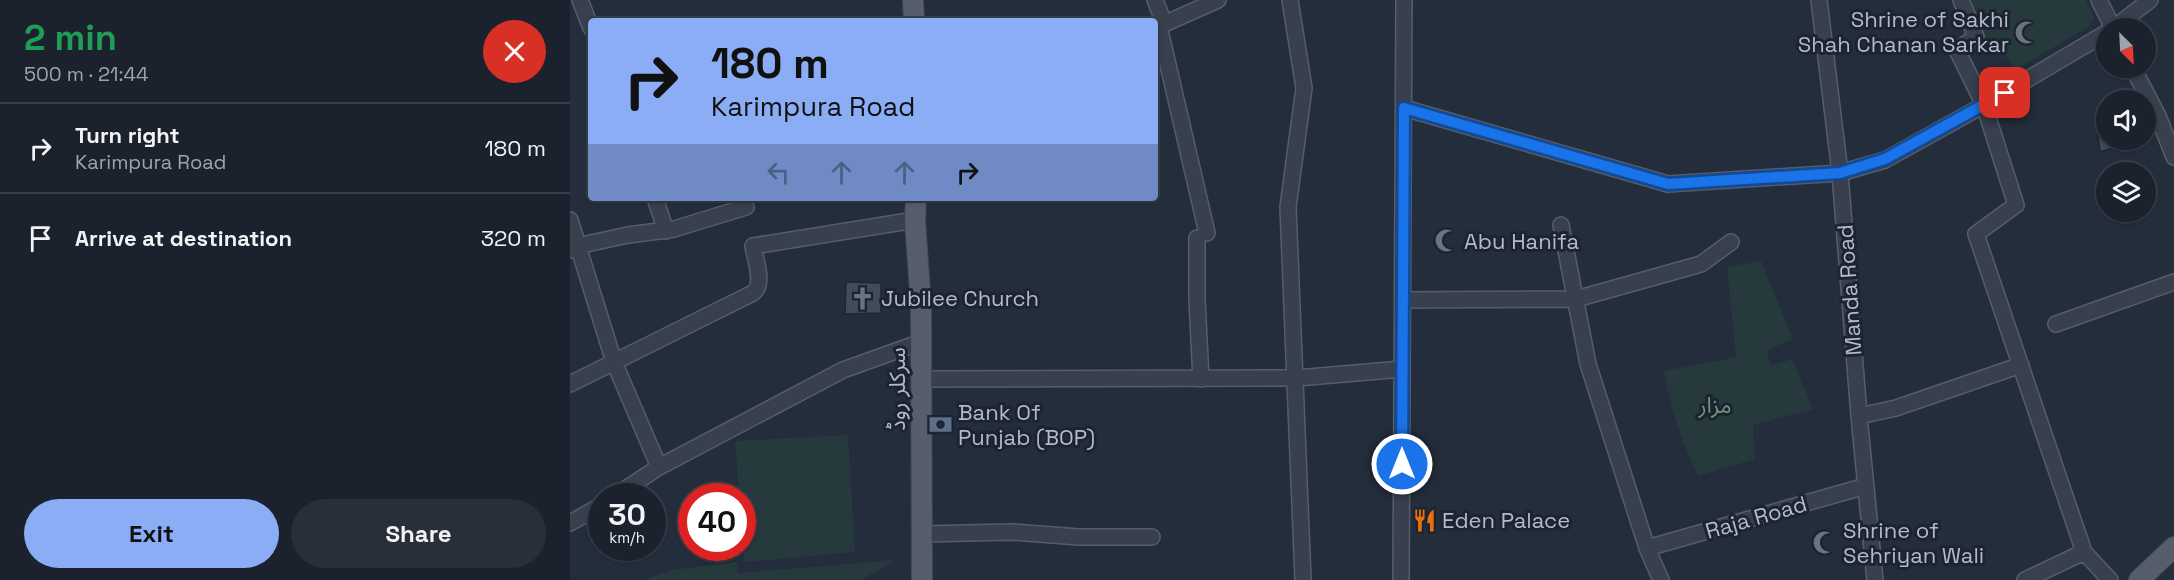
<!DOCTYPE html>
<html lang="en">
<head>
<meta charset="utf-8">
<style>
  :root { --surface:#1b222d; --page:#282f39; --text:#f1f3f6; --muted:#a0a4aa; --line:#393f49; --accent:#8badf5 }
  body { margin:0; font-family:"Space Grotesk","Noto Sans Arabic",sans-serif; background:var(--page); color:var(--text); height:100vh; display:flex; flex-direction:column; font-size:22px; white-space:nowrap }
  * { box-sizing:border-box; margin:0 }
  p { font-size:20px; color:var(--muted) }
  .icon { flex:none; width:33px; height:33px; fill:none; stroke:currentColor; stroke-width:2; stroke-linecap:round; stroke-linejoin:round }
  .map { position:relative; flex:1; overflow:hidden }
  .sheet { display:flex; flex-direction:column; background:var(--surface); width:570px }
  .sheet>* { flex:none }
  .banner { position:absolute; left:18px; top:18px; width:570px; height:183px; border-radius:6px; box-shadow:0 2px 4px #0004,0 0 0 2px var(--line); background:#8badf5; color:#111; overflow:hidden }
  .needle { width:39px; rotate:156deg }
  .controls { position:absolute; left:1526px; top:18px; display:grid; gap:12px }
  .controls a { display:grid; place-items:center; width:60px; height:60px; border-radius:50%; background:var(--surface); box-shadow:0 2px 4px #0004,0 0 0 2px var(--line); font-size:30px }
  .speed { position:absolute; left:18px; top:483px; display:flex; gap:12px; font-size:30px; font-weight:700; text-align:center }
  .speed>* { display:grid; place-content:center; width:78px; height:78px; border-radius:50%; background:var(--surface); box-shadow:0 2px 4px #0004,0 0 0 2px var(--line); line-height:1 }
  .speed small { font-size:15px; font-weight:400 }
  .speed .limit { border:9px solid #d22; background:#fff; color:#111 }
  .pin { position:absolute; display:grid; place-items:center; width:51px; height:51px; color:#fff; margin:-26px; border-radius:12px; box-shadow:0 3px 9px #0006 }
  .me { position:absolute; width:66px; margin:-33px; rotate:0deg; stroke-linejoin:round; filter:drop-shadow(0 0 4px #0008) }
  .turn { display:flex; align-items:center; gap:21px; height:126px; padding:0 24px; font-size:27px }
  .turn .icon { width:78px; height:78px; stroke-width:2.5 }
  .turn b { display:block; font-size:42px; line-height:51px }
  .lanes { display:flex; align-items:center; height:57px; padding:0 24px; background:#0003; justify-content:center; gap:30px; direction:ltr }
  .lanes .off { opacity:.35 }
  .round { display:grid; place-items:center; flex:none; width:63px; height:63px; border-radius:32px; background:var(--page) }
  .overview { display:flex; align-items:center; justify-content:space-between; height:102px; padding:0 24px }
  h1 { font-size:36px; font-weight:700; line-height:45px; color:#1e9e55 }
  .primary-button { display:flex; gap:12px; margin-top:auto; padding:12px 24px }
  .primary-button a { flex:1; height:69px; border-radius:36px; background:var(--accent); color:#111; font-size:24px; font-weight:700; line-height:69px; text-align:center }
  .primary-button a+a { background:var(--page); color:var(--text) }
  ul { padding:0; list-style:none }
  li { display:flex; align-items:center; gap:18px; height:90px; padding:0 24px; border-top:2px solid var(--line) }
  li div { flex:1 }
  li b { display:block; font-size:22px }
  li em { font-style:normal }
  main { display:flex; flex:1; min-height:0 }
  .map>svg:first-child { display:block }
</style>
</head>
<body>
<main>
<section class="sheet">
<div class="overview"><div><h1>2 min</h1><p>500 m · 21:44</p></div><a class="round" style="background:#d93025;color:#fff"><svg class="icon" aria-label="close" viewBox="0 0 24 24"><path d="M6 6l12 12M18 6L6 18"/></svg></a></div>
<ul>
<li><svg class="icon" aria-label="right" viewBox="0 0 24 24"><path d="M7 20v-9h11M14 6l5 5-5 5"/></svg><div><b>Turn right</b><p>Karimpura Road</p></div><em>180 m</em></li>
<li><svg class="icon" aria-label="arrive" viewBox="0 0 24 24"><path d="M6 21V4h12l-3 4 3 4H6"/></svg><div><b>Arrive at destination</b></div><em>320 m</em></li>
</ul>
<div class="primary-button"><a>Exit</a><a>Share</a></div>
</section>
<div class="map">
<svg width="1604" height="580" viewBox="0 0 1604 580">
  <rect width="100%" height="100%" fill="#242d3c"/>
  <path fill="#26393d" d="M1391,0H1516L1524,18L1520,26L1445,70L1432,48L1425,52L1406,37Z
    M1191,261L1223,339L1197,350L1201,366L1222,359L1243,409L1183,425L1185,459L1128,476C1112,441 1100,408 1094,371L1166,357L1157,267Z
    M278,435L285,552L174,562L172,496H169L165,441Z
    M326,560L291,580H73L101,570L168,562L167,573Z"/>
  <path fill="#404b5b" stroke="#1f2633" stroke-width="1.5" d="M1536,118V132L1532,134L1530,121Z
    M1536,132V140H1566L1530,152L1528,135Z
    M276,282L311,283V313L275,314Z"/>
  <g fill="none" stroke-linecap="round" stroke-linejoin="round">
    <defs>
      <path id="minor" d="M10,0L21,28
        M585,0L594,23
        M720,0L734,88L718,207L733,580
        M1249,0L1270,173L1289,416L1305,580
        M1391,0L1406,37L1387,50L1414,105L1446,205L1406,234L1514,552L1540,580
        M1529,0L1543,28
        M589,26L637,233
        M585,28L648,0
        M1544,28L1580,0
        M1563,68L1588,116L1604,157
        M834,108L1098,184L1270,173L1315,160L1414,105L1536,33
        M85,198L96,231
        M0,220L44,362L89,467
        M991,225L1018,364L1077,548L1091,580
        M627,238V300L631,379
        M0,250L7,246L58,235L104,229L176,207
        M833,300L1006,299L1131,264L1161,242
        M1486,324L1604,282
        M351,379L727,378L832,369
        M0,384L183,293C195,284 185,259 183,246L345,220
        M1289,416L1326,408L1451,365
        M45,496L89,467L273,370L351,342
        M0,523L32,505
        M352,534L442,532L509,537H582
        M1077,548L1296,486
        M831,580L834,0
        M1455,580L1514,552"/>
      <path id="major" d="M343,0L344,21
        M346,198L345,220L351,306L352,580
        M1569,580L1604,547"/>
    </defs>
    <use href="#minor" stroke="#565d6a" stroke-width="18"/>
    <use href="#major" stroke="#414855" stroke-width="22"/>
    <use href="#minor" stroke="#383f4d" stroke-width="15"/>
    <use href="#major" stroke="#565e6d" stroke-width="20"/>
  </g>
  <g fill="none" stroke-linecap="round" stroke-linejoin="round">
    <defs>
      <path id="route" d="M832,464L834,108L1098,184L1270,173L1315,159L1435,93"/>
    </defs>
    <use href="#route" stroke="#114b97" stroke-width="15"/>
    <use href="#route" stroke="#1a73e8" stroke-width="10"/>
  </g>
  <defs>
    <symbol id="mosque-bare" viewBox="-9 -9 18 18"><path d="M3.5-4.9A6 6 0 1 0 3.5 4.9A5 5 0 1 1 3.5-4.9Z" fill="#6b7280" stroke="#1d2431" stroke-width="2.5" paint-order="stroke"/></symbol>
    <symbol id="church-bare" viewBox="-9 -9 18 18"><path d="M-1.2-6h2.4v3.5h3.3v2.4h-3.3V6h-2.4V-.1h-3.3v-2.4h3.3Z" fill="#6b7280" stroke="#1d2431" stroke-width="2.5" paint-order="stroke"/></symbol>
    <symbol id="bank-bare" viewBox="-9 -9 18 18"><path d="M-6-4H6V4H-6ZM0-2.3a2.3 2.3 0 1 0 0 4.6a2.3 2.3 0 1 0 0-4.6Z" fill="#5c6f8a" stroke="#1d2431" stroke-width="2.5" paint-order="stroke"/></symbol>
    <symbol id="restaurant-bare" viewBox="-9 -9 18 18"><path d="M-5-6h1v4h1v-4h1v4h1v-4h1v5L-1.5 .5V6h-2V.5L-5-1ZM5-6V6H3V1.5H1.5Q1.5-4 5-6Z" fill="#e8710a" stroke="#1d2431" stroke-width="2.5" paint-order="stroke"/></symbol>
  </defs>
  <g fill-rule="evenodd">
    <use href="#mosque-bare" x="1440" y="16" width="33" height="33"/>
    <use href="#mosque-bare" x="860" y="224" width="33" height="33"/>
    <use href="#church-bare" x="276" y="282" width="33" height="33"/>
    <use href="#bank-bare" x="354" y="408" width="33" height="33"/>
    <use href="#restaurant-bare" x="838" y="504" width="33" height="33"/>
    <use href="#mosque-bare" x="1238" y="526" width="33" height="33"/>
  </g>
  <g text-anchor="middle" stroke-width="6" stroke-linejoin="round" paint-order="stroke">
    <g font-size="22" fill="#b4bac8" stroke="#1d2431" text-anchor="start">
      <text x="1439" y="27" text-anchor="end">Shrine of Sakhi<tspan x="1439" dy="25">Shah Chanan Sarkar</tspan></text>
      <text x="894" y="249">Abu Hanifa</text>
      <text x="311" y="306">Jubilee Church</text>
      <text x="388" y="420">Bank Of<tspan x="388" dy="25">Punjab (BOP)</tspan></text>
      <text x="872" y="528">Eden Palace</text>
      <text x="1273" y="538">Shrine of<tspan x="1273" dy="25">Sehriyan Wali</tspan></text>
    </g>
    <g font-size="22" fill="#b4bac8" stroke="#1d2431">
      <text transform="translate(1279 290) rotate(-94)" y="8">Manda Road</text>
      <text transform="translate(327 389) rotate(-90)" y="8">سرکلر روڈ</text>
      <text transform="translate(1186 517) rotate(-16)" y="8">Raja Road</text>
    </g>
    <g font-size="22" fill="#6b9879" stroke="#1d2431">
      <text x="1145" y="413">مزار</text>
    </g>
  </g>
</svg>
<div class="controls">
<a><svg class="needle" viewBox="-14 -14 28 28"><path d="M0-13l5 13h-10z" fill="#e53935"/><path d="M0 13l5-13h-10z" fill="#a0a4aa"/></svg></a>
<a><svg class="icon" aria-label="sound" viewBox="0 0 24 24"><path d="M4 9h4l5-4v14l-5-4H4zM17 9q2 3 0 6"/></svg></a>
<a><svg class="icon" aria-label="layers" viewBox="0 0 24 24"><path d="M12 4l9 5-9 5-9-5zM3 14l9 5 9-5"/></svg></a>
</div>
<div class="speed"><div>30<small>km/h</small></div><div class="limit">40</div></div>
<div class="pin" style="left:1435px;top:93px;background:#d93025"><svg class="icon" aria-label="arrive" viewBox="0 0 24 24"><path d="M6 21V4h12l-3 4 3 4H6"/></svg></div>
<svg class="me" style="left:832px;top:464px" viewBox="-20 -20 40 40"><circle r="17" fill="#1a73e8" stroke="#fff" stroke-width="3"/><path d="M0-11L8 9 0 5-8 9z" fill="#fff"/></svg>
<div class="banner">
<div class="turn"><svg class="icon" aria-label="right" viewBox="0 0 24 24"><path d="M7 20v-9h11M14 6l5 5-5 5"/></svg><div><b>180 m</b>Karimpura Road</div></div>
<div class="lanes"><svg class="icon off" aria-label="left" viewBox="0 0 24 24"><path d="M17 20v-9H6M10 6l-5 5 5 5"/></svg><svg class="icon off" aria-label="ahead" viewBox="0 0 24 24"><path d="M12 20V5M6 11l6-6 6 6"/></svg><svg class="icon off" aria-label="ahead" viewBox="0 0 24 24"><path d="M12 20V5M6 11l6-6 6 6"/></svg><svg class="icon" aria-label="right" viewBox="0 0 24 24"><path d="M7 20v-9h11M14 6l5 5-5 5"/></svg></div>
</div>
</div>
</main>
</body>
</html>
